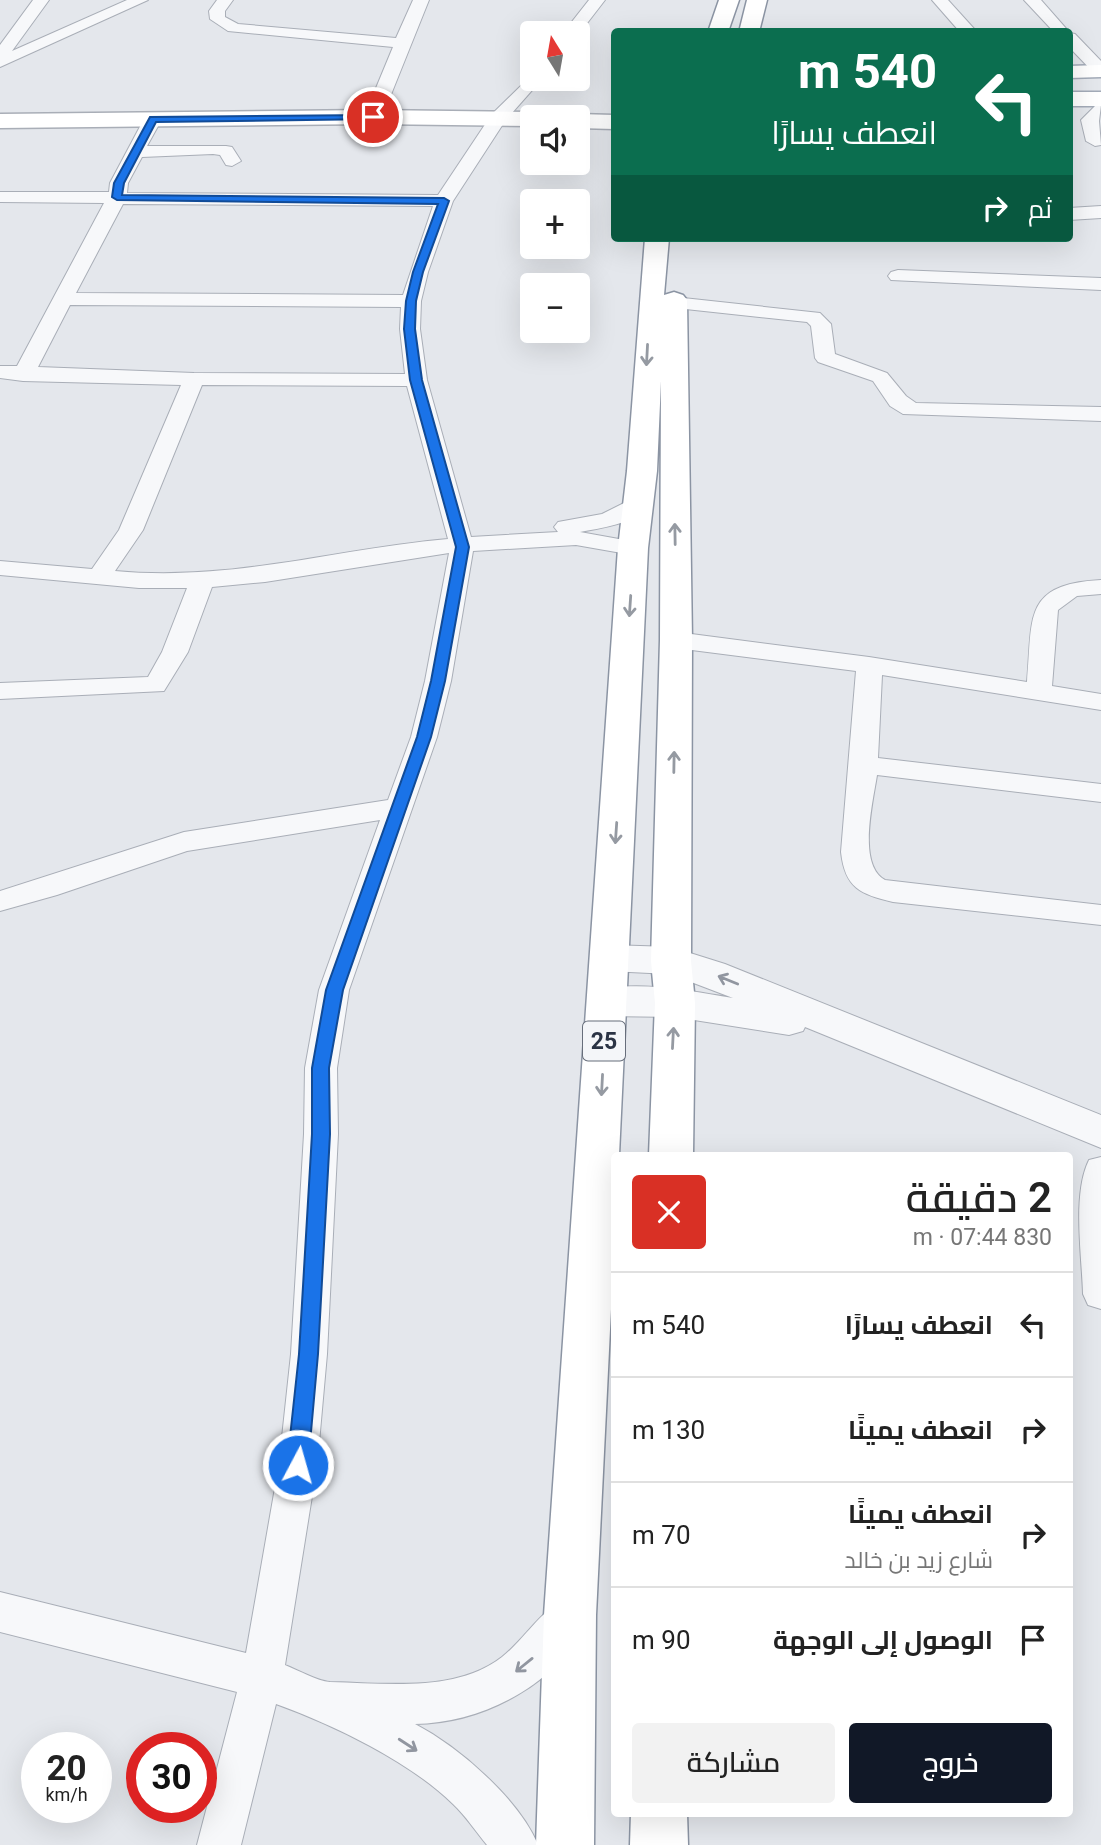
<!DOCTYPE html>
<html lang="ar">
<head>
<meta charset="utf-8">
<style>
  :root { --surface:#fff; --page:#f2f2f2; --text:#222; --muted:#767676; --line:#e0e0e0; --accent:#111827 }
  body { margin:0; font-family:Roboto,Cairo,sans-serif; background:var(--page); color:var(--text); direction:rtl; height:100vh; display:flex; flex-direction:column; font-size:26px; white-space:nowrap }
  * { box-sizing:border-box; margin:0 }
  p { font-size:23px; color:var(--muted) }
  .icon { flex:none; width:38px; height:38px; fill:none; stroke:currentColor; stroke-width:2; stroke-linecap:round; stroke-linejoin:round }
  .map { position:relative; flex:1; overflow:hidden; direction:ltr }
  .sheet { position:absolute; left:611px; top:1152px; width:462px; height:665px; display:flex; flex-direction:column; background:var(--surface); border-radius:7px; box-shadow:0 7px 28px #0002; direction:rtl }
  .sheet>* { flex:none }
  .guide { position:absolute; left:611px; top:28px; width:462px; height:214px; border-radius:7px; box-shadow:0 7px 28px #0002; direction:rtl; background:#0b6e4f; color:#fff; overflow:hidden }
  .needle { width:46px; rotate:349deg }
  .tools { position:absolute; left:520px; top:21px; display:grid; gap:14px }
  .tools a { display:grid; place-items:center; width:70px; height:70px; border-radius:7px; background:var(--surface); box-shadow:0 7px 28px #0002; font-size:35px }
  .speed { position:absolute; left:21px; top:1732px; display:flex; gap:14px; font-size:35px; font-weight:700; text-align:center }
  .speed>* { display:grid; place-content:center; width:91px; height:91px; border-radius:50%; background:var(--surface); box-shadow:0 7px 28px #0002; line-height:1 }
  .speed small { font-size:18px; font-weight:400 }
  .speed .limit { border:10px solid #d22; background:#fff; color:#111 }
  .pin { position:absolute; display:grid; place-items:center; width:60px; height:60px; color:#fff; margin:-30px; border:4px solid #fff; border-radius:50%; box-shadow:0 2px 7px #0007 }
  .me { position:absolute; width:77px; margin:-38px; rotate:6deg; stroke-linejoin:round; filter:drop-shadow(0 0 5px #0008) }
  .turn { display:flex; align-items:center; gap:24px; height:147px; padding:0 21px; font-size:32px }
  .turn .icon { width:91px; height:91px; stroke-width:2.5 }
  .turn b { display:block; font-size:49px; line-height:60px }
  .then { display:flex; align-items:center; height:66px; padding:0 21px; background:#0003; gap:14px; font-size:26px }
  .round { display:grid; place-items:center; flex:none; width:74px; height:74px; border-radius:7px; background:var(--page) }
  .head { display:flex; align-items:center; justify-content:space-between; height:119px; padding:0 21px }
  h1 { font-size:42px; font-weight:600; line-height:52px }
  .cta { display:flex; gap:14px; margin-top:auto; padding:14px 21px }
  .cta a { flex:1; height:80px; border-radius:7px; background:var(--accent); color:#fff; font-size:28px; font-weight:600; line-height:80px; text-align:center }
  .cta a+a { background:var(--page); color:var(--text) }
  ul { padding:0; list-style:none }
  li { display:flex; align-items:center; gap:21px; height:105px; padding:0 21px; border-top:2px solid var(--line) }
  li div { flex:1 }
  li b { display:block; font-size:26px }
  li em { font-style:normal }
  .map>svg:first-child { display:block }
</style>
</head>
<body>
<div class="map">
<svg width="1101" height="1845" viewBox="0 0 1101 1845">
  <rect width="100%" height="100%" fill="#e4e7ec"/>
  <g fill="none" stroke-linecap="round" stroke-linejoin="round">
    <defs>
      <path id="minor" d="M33,0H49L12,51L127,0H148L0,67V45Z
        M217,0H233L225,11V17L238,24L396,38L413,0H429L382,117L373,122L364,117L393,47L228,31L210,19L209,11Z
        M589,0H605L578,35L563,33Z
        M932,0H948L977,32H960Z
        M1024,0H1041L1070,33L1075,34L1101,61V76L1095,74L1069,47V32H1054Z
        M532,75V79H542L505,121L453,201L428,272L421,301L420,329L427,380L471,537L558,532L554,527L558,522L602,514L632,499H648L652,504C639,523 601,528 580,532L641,543L645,548L641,553L633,555L576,545L473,551L451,681L437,737L349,990L337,1068L338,1134L327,1354L317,1465L285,1665C298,1670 317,1681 330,1682C385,1683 456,1693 502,1657C525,1639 542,1608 569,1597L583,1603L589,1617C561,1683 484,1723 415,1724C459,1747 519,1799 538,1845H487C476,1832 466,1816 453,1804C409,1761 334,1725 276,1704L241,1845H197L237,1692L0,1632V1592L246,1653L279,1465L291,1354L304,1134L305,1068L319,990L380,820L187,851L57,895L0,911V891L184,832L388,800L411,737L425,681L449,553L265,582L212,587L188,652L164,691L0,699V683L148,677L162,652L187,588H139L0,575V561L92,569L119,530L181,385L23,381L0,378V366H17L104,203L0,202V192H109L110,183L144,119L153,114L162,119L147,146H226L232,147L241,161L232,166L226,165L220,155L213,154L142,157L128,183L127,193L438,195L492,114ZM123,204L433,206L403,295L76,293ZM70,305L401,307L400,329L405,374L194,373L38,367ZM202,385L407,386L448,539C333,549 233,582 115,571L143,530Z
        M1101,105L1099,121L1101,145L1095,146L1086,141L1081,120L1095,106Z
        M1101,206V218L1069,220V208Z
        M898,270L1101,278V290L891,280L888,276L891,272Z
        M674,297L820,313L831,324L835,354L887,373L906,396L916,403L1101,407V421L903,414L890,406L873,381L818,362L815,358L811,326L807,322L667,307L664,303L667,299Z
        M1101,580V594L1077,596L1058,610L1052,686L1101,694V710L882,675L878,758L1101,784V802L877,775C873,802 857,865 885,880L1101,905V925L893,902C860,894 845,888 841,852L856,671L676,648L667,645L663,640L667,635L676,632L869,657L1027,682C1033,618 1022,584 1101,580Z
        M1101,1157V1309L1088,1305L1083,1294C1082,1256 1072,1194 1089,1160Z"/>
      <path id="tertiary" d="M609,945L671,947L725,964L1101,1115V1148L805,1027L803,1031L789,1035L675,1017L606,1016L592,1012L587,1002L592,992C634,979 691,991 733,998L670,974L609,971L596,968L590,958L596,948Z"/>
      <path id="secondary" d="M373,110L532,112L542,117H532V126L373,124L0,128V114Z
        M578,114L614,115V129L578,128V117H570Z"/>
      <path id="primary" d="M1101,65V77L1069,78V66Z
        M1069,92H1101V106H1069Z"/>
      <path id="trunk" d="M719,0H739L728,32H708Z
        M747,0H767L759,32H739Z
        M645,238H669L664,295L674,292L683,295L687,300L692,640L691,961L695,1003L693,1155H649L655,1003L651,961L660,640L661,381L657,471L648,548L619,1155H614V1248L596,1615L594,1845H536L544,1615L618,548L627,471Z
        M631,1813H687L688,1845H630Z"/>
    </defs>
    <use href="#minor" stroke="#a9aeb7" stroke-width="2"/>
    <use href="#tertiary" stroke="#a9aeb7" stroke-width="2"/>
    <use href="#secondary" stroke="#a9aeb7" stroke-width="3"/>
    <use href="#primary" stroke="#a3abb8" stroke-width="3"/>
    <use href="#trunk" stroke="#8b94a3" stroke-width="3"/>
    <use href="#minor" fill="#f7f8fa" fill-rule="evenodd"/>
    <use href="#tertiary" fill="#f7f8fa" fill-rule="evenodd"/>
    <use href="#secondary" fill="#fff" fill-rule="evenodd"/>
    <use href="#primary" fill="#fff" fill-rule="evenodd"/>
    <use href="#trunk" fill="#fff" fill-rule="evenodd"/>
  </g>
  <defs><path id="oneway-shaft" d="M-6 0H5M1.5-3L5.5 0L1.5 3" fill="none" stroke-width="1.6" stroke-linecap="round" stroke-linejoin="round" transform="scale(1.75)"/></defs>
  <g stroke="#959aa2">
    <use href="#oneway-shaft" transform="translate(647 355) rotate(93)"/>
    <use href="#oneway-shaft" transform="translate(675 534) rotate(-91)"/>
    <use href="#oneway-shaft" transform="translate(630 606) rotate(94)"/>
    <use href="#oneway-shaft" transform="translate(674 762) rotate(-89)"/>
    <use href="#oneway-shaft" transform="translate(616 833) rotate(94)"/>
    <use href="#oneway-shaft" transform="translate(673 1038) rotate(-87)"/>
    <use href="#oneway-shaft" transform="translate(602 1085) rotate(93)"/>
  </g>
  <g stroke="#9196a0">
    <use href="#oneway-shaft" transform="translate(728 980) rotate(-158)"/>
    <use href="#oneway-shaft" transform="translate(524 1665) rotate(141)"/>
    <use href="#oneway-shaft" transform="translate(408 1745) rotate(33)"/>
  </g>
  <path fill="#1a73e8" stroke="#114b97" stroke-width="2" d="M373,115H376V119L156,122L124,183L122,195L444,198L449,201L423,272L416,301L415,329L422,380L469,547L445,681L431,737L343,990L329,1068L330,1134L318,1354L308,1465L305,1472L298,1475L290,1472L287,1465L299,1354L312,1134V1068L326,990L417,737L431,681L456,547L410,380L404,329L406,301L413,272L438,204L117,200L112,197L114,183L150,117Z"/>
  <g text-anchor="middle" stroke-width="5" stroke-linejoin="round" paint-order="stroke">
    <rect fill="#f4f6f9" stroke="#676e7b" stroke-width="2" x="583" y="1021.5" width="42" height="39" rx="5"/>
    <g font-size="23" font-weight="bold" fill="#2b3445">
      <text x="604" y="1049">25</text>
    </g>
  </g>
</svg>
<div class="tools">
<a><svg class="needle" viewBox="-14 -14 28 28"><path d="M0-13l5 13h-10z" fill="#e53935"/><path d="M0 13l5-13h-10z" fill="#767676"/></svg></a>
<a><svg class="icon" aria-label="sound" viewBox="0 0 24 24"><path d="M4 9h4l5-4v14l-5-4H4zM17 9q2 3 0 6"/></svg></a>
<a>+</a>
<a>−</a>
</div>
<div class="speed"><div>20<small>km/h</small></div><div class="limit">30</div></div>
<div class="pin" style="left:373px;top:117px;background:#d93025"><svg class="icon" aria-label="arrive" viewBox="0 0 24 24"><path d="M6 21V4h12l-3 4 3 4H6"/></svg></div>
<svg class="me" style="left:298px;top:1465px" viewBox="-20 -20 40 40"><circle r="17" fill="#1a73e8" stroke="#fff" stroke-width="3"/><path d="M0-11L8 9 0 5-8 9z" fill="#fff"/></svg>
<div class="guide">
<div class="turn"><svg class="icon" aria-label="left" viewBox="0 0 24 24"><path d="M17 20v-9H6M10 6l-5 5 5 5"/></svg><div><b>540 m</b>انعطف يسارًا</div></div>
<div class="then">ثم<svg class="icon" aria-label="right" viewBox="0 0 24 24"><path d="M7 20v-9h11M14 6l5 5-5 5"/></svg></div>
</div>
<section class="sheet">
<div class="head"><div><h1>2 دقيقة</h1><p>830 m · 07:44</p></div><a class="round" style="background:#d93025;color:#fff"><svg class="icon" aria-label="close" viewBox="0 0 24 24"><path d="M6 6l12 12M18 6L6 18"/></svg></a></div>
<ul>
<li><svg class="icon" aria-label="left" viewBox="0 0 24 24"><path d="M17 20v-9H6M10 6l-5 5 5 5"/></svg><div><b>انعطف يسارًا</b></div><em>540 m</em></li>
<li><svg class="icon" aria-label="right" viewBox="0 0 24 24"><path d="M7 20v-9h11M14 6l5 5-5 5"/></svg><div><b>انعطف يمينًا</b></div><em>130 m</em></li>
<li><svg class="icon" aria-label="right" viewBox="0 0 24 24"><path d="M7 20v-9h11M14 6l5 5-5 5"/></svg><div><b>انعطف يمينًا</b><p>شارع زيد بن خالد</p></div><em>70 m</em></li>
<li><svg class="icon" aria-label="arrive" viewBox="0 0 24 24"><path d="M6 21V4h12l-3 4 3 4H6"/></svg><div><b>الوصول إلى الوجهة</b></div><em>90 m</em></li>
</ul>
<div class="cta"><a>خروج</a><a>مشاركة</a></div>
</section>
</div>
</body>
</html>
